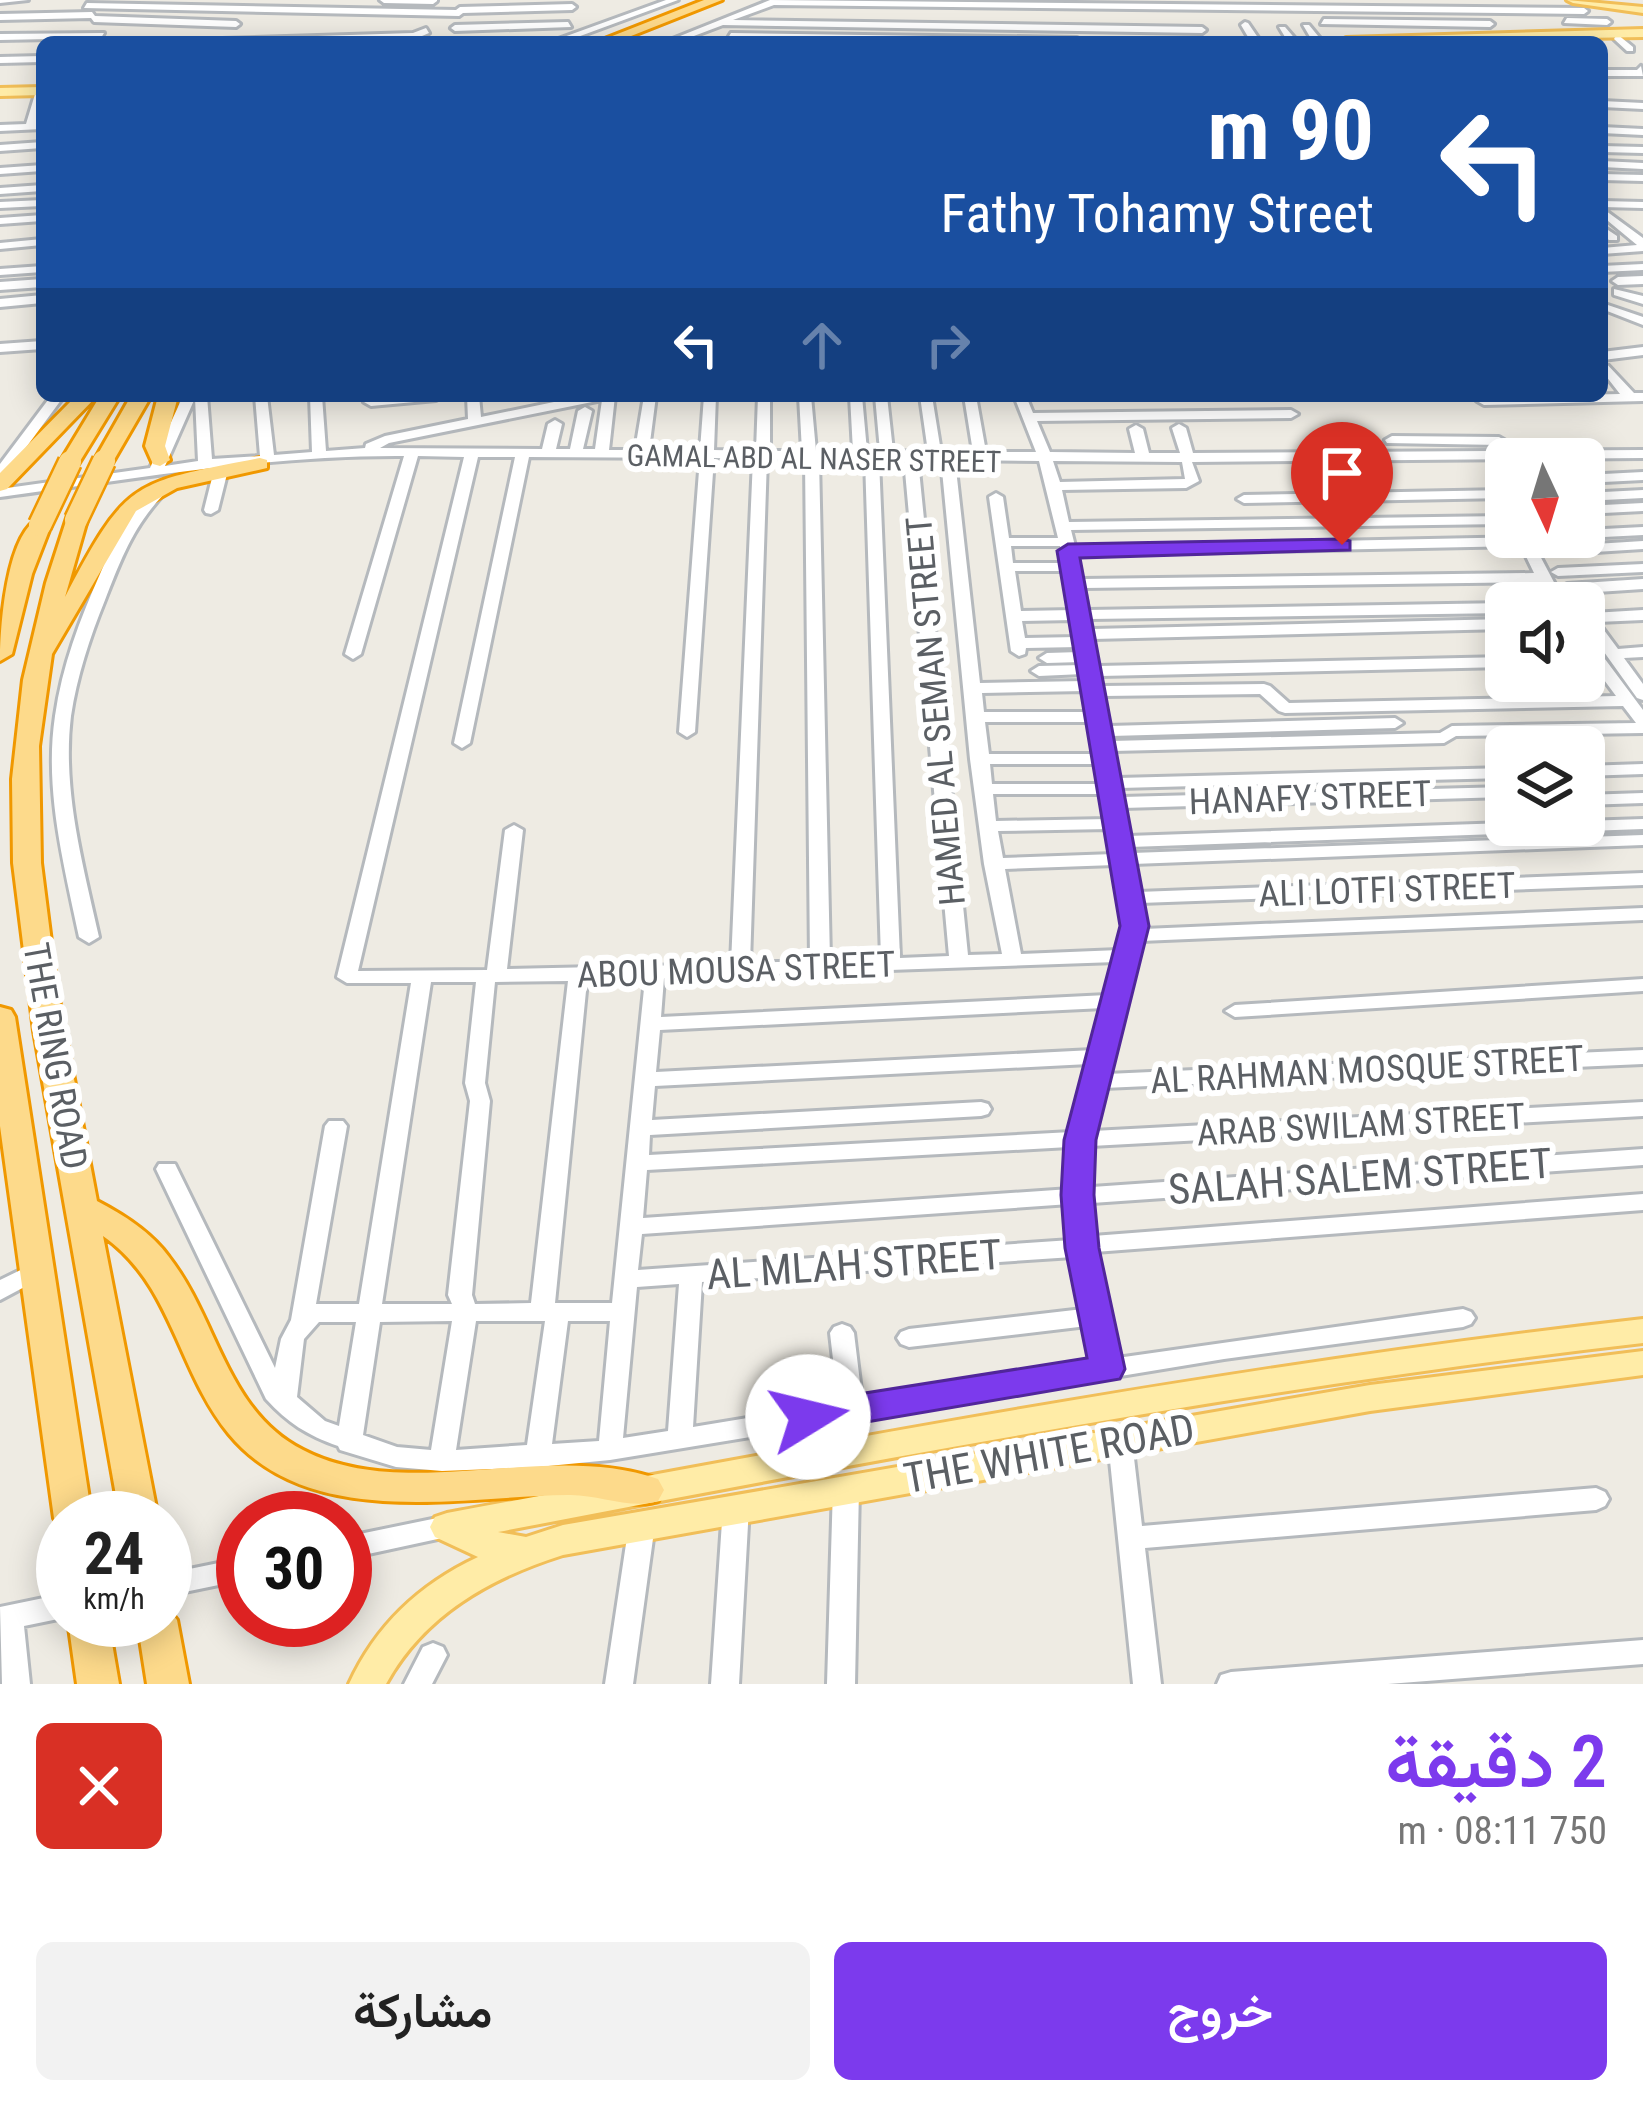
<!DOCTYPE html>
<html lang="ar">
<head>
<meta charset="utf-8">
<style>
  :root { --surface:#fff; --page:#f2f2f2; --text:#222; --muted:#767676; --accent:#7c3aed }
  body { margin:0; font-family:"Roboto Condensed",Vazirmatn,sans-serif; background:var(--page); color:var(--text); direction:rtl; height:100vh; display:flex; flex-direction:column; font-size:45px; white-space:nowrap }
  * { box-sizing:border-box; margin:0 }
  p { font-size:39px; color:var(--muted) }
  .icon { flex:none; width:66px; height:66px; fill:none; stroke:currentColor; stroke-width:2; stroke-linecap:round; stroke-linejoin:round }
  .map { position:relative; height:1684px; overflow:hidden; direction:ltr }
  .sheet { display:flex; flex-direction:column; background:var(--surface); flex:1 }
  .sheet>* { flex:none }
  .guide { position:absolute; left:36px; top:36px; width:1572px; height:366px; border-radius:18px; box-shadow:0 6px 30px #0003; direction:rtl; background:#1a4fa0; color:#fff; overflow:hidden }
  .needle { width:78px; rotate:176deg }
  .controls { position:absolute; left:1485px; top:438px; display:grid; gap:24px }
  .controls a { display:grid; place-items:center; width:120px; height:120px; border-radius:18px; background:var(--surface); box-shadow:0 6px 30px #0003; font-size:60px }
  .speed { position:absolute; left:36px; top:1491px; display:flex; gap:24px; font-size:60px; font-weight:700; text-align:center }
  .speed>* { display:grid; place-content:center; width:156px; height:156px; border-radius:50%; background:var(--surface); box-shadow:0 6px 30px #0003; line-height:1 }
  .speed small { font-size:30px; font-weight:400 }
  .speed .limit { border:18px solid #d22; background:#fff; color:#111 }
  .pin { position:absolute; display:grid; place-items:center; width:102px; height:102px; color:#fff; margin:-123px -51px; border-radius:50% 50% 50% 0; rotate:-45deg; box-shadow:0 0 12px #0007 }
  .pin .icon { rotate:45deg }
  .me { position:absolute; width:132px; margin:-66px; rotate:81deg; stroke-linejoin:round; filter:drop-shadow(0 0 9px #0008) }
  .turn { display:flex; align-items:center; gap:42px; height:252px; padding:0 36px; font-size:54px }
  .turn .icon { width:156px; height:156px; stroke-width:2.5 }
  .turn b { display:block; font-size:84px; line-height:102px }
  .lanes { display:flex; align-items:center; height:114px; padding:0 36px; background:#0003; justify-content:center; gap:60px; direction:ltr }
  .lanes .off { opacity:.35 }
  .round { display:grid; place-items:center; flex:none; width:126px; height:126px; border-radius:18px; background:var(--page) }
  .head { display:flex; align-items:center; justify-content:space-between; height:204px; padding:0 36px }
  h1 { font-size:72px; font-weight:600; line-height:90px; color:var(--accent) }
  .button { display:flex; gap:24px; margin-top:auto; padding:24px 36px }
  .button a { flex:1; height:138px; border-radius:18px; background:var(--accent); color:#fff; font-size:48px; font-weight:600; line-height:138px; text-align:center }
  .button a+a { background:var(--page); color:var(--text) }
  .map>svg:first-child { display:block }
</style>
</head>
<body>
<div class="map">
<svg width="1643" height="1684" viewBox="0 0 1643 1684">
  <rect width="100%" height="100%" fill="#eeebe3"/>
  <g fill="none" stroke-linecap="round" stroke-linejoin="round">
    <defs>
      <path id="minor" d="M0,0H28L0,3Z
        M380,0H437V1L433,4L384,3Z
        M666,0H678L564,42H550Z
        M770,0L1584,8L1588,11L1584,14L774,5L733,20L1202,27L1206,30L1202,33L723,25L678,42H665Z
        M87,3L456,10L460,7L572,4L576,7L572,10L463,13L459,16L84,8Z
        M92,12L95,16L236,21L240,24L236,27L94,22L91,18L0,20V14Z
        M1567,18L1607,19L1611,22L1607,25L1564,23Z
        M1324,19L1490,21L1494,24L1490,27L1321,24Z
        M568,22L571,27L455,31L451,28L455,25Z
        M1245,22L1248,23L1261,42H1251L1241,25Z
        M1303,25H1309L1323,42H1313Z
        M1279,27H1285L1298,42H1288Z
        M426,28L429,33L415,39L217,42L222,39L413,33Z
        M104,33L101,38L0,40V34Z
        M731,33L1077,38L1082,41L728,38Z
        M1617,34L1633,47V51H1627L1614,39Z
        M1499,38H1505L1508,42H1498Z
        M42,56V62L0,63V57Z
        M1641,66L1643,76H1602V70H1637Z
        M42,88V104L36,123H42V129L0,131V125L26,124L36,91Z
        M1602,101L1643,103V109L1602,107Z
        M1602,127L1643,129V135L1602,133Z
        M42,142V148L0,151V145Z
        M1602,146L1643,147V153L1602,152Z
        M1602,161L1643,163V169L1602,167Z
        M42,165V171L0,174V168Z
        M1602,174L1643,175V181L1602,180Z
        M42,185V191L0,194V188Z
        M42,200V206L0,208V202Z
        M1602,201L1643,202V208L1602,207Z
        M1602,208L1643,238V251L1602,254V248L1637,245L1602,216Z
        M42,215V221L0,224V218Z
        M1602,226L1617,236V240H1609L1602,235Z
        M42,239V245L0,249V243Z
        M1643,264V270L1602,272V266Z
        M42,266V272L0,275V269Z
        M1643,276V284L1618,285L1612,281L1618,277Z
        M42,279V287L0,290V282Z
        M1614,289L1643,296V304L1614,295Z
        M42,295V303L0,307V299Z
        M1602,303L1643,317V325L1602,309Z
        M42,341V349L0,352V344Z
        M1643,347V355L1603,360L1634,393H1643V401L1484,405L1477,401L1484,397L1620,394L1602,371V352Z
        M51,396H64L5,476L0,477V464Z
        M183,396H207L212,459L260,456L255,396H267L274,455L312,452L310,396H322L326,451L365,448L366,444L385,436L468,419L467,396H479L481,417L583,396H615L609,450H635L644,396H656L649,450H700L704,396H716L714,450L756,451L758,396H770V451H802L799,396H811L816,451H853L850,396H862L867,451H880L875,396H887L893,451L928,452L920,396H932L941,452H973L964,396H976L986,452H1036L1014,396H1026L1033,413L1291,410L1298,414L1291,418L1037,421L1050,452L1135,453L1129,429L1136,425L1143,429L1149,453H1180L1172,428L1179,424L1186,428L1193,453L1643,450V458L1192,462L1199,481L1186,488L1062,490L1069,522L1506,516V524L1071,530L1075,546L1530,537L1565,603H1549L1538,582L1084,588L1088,610L1506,603V613L1090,619L1092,629L1506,619V629L1093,639L1098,666L1506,657V667L1100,676L1102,686L1264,684L1270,686L1289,703L1616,696L1584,653V637L1590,639L1643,710V733L1456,736L1444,743L1113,751L1118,778L1506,768V778L1120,788L1122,797L1506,787V797L1123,808L1128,836L1506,823L1584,825V821L1643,819V829L1130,847L1132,853L1643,835V845L1133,864L1138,892L1643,873V885L1140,903L1144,929L1643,908V920L1141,941L1107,1074L1643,1050V1064L1104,1088L1093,1131L1643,1102V1116L1091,1146L1092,1187L1643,1149V1165L1092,1203L1093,1236L1643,1194V1210L1095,1252L1117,1358L1463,1309L1471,1312L1475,1318L1471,1324L1463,1327L1224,1359L610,1460L538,1467L442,1471L396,1467L340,1450L338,1446C307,1435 288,1423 266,1399L156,1169L159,1164H175L275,1368L281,1339L291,1320L325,1126L329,1121H343L347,1126L316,1304H359L411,983H347L337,977L464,457L418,456L361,654L353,659L345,654L404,456C268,455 134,479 0,497V489L150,468ZM195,398L198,461L165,466ZM602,400L595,449H583L592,411L585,407L578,411L570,449H556L562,424L555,420L548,424L542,449L380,448L389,443ZM478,457H515L454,743L462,748L470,743L529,457L700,458L679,732L687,737L695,732L714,458L753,459L731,964L507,969L523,830L514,825L505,830L487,970L358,971ZM767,459H805L810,961L750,963ZM819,459H865L881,958L830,960ZM879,460H904L949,956L900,958ZM918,460H941L970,759L984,864L1002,954L968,955ZM955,460L1039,461L1058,538H1009L1003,497L996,493L989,497L1011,651L1019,656L1025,654L1026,648L1079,647L1080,652L1047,653L1039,658L1047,663L1081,662L1082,665L1039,666L1031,671L1039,676L1083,674L1085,681L980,683ZM1053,461L1182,462L1185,479L1060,482ZM1011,546H1060L1064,563H1013ZM1521,546L1534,573L1082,579L1077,555ZM1015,571H1066L1073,610L1021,611ZM1074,620L1077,637L1025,638L1022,621ZM1086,691L1090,712H984L982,693ZM1260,694L1279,711L1285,713L1623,706L1636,723L1452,726L1440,733L1111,741V736L1395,728L1403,723L1395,718L1109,726L1103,696ZM985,722H1091L1097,754H989ZM990,764H1099L1102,784H992ZM993,794H1104L1108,819L996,821ZM1109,829L1114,854L1003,858L998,831ZM1115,865L1126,926L1119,950L1021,954L1005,869ZM1116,962L1107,995L661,1017L664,978ZM645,979L612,1303H555L587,981ZM568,981L531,1303L475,1304L472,1295L490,1101L485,1083L495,982ZM431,982H476L465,1083L470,1101L448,1295L452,1304H382ZM1104,1008L1093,1050L656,1072L660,1030ZM1089,1064L1082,1082L1084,1085L1071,1132L649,1155L650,1135L981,1116L988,1114L991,1109L988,1104L981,1102L652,1120L655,1086ZM1069,1147L1070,1189L643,1218L647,1170ZM1070,1204L1071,1240L638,1270L642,1234ZM1073,1257L1083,1309L909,1329L901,1332L897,1338L901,1344L909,1347L1087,1326L1094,1362L862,1399L854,1333L850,1327L842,1324L834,1327L830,1333L838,1403L693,1427L702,1282ZM679,1284L668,1431L623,1438L637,1287ZM452,1321L431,1450L397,1447L363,1435L380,1322ZM476,1321H545L527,1445L456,1450ZM568,1321H610L599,1441L552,1444ZM319,1322H356L339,1426L325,1421L297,1397L304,1339Z
        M394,396H442L436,400L371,406L364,402L371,398Z
        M1392,436L1499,437L1506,441L1499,445L1387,443L1385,440Z
        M220,470L227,474L218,510L211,514L206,513L204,510L213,474Z
        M1643,472V480L1584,483V475Z
        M1506,490V498L1244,503L1237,499L1244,495Z
        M1643,490V498L1584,501V493Z
        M156,491L163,495C133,527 121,559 105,600C90,637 77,676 71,716C62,790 83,865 99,937L89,943L79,937C64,865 44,790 55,716C62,666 80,619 100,574C113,544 125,506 156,491Z
        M1643,503V511L1584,514V506Z
        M1643,527V535L1584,538L1579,537H1584V530Z
        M1643,541V549L1547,555L1540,551L1547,547Z
        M1643,564V572L1558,576L1551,572L1558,568Z
        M1643,579V589L1567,594L1559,589L1567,584Z
        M1584,608L1592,613L1643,610V620L1598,622L1618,649L1643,647V657L1624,658L1643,684V700L1637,698L1584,624Z
        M1643,764V774L1584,776V766Z
        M1643,793V803L1584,805V795Z
        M1643,979V991L1235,1017L1225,1011L1235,1005Z
        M37,1262L45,1264L48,1270L45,1276L0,1300V1280Z
        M1120,1431L1129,1434L1132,1441L1142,1526L1596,1488L1605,1492L1609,1499L1605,1506L1596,1510L1145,1548L1161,1684H1133L1108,1441L1111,1434Z
        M846,1478L855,1481L859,1488L855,1684H827L833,1488L837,1481Z
        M736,1496L745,1500L749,1507L739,1684H711L723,1507L727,1500Z
        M642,1513L651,1516L655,1524L633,1684H605L629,1524L633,1516Z
        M447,1516L456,1519L460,1527L456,1535L345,1559V1537Z
        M243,1558V1580L165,1596V1574Z
        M63,1594V1618L24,1626L30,1684H2L0,1607Z
        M1643,1640V1664L1388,1684H1217L1221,1675L1231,1672Z
        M433,1643L443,1647L447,1655L432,1684H404L423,1647Z"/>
      <path id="major" d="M1567,0L1643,7V13L1573,3Z
        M1643,29V37L1340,42L1346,38Z
        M42,87V95L0,96V88Z
        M1643,1319V1343C1258,1387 879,1459 498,1532L526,1537L563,1525L1370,1385L1643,1351V1375L1370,1411L563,1555C490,1578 424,1615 386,1684H349C376,1625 420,1584 478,1557L435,1537L430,1527L435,1517L447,1513C845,1439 1241,1364 1643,1319Z"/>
      <path id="highway" d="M704,0H722L616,42H597Z
        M76,396H97L7,489L0,491V473Z
        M100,396H120L77,466H63L60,462Z
        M131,396H151L111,465H97L94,461Z
        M158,396H178L165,446L170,460L160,466L153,464L145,446Z
        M260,458L267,460V468L177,488L136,511L52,654L39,746L41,863L57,989L97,1201C124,1215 151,1232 169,1257C218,1320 226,1411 303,1450C407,1504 546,1440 658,1479L664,1490L658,1501C631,1510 598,1494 568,1495C461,1496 309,1531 229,1434C177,1371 173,1285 103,1236L158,1518H120L34,1031L13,863L12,779L23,680L46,583L68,515H84L87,520L65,597C127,479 132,483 260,458Z
        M40,518L51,525L32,574L12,654L0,661C0,629 6,532 40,518Z
        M0,1007L11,1010L15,1017L92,1518H63V1531L54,1518L0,1126Z
        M165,1605L177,1620L189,1684H147L137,1620H165Z
        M68,1620H108L119,1684H77Z"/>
    </defs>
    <use href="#minor" stroke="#b5b9bd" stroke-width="6"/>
    <use href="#major" stroke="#f1be58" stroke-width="6"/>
    <use href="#highway" stroke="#f09800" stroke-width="6"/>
    <use href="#minor" fill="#fff" fill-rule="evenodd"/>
    <use href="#major" fill="#ffeca7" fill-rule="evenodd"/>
    <use href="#highway" fill="#fdda8b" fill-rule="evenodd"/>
    <defs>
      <path id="highway-bridge" d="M76,520L104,461
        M40,525L70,462"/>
    </defs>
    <use href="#highway-bridge" stroke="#f09800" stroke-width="27" stroke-linecap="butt"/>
    <use href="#highway-bridge" stroke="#fdda8b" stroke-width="22"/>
  </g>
  <path fill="#7c3aed" stroke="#51269a" stroke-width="3" d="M1342,539L1350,541V550L1080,558L1149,926L1096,1140L1094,1195L1099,1248L1125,1369L1120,1379L808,1432L795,1428L790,1417L795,1407L808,1402L1087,1358L1065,1248L1061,1195L1064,1140L1120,926L1057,551L1068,544Z"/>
  <g text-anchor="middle" stroke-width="12" stroke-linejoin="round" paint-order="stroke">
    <g font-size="30" fill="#5b5f64" stroke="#fff">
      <text transform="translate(814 459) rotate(1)" y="10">GAMAL ABD AL NASER STREET</text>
    </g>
    <g font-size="36" fill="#5b5f64" stroke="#fff">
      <text transform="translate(935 711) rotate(-95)" y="13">HAMED AL SEMAN STREET</text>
      <text transform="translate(1310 797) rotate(-2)" y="13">HANAFY STREET</text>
      <text transform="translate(1387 889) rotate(-2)" y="13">ALI LOTFI STREET</text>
      <text transform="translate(736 969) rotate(-2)" y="13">ABOU MOUSA STREET</text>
      <text transform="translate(56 1056) rotate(80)" y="13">THE RING ROAD</text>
      <text transform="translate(1367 1069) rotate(-3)" y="13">AL RAHMAN MOSQUE STREET</text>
      <text transform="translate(1361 1124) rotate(-3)" y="13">ARAB SWILAM STREET</text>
    </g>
    <g font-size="42" fill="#5b5f64" stroke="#fff">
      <text transform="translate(1360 1176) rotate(-4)" y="15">SALAH SALEM STREET</text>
      <text transform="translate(854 1264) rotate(-4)" y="15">AL MLAH STREET</text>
      <text transform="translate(1049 1453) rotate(-10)" y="15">THE WHITE ROAD</text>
    </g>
  </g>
</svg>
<div class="controls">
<a><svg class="needle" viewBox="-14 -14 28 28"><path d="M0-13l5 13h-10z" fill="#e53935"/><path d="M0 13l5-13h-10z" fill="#767676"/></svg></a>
<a><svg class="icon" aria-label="sound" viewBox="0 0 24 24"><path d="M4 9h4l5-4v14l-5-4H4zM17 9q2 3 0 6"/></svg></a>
<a><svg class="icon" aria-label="layers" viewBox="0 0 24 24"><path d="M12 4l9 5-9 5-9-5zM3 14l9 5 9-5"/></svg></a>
</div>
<div class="speed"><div>24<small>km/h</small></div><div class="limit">30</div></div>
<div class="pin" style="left:1342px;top:545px;background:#d93025"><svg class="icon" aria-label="arrive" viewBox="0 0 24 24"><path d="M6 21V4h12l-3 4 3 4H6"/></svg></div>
<svg class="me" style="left:808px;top:1417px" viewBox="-20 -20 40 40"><circle r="19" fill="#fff"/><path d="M0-13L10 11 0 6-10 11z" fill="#7c3aed"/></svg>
<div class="guide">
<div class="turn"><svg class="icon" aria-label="left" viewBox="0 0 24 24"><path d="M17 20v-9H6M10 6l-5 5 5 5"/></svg><div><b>90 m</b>Fathy Tohamy Street</div></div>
<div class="lanes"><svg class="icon" aria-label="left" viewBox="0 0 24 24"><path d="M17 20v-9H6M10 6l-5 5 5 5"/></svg><svg class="icon off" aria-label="ahead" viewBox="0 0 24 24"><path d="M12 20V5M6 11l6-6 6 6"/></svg><svg class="icon off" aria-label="right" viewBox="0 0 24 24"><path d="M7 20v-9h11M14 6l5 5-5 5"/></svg></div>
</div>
</div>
<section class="sheet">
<div class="head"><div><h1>2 دقيقة</h1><p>750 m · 08:11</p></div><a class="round" style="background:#d93025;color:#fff"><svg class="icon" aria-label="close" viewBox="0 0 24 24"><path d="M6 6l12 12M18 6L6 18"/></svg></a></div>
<div class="button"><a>خروج</a><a>مشاركة</a></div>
</section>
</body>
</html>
